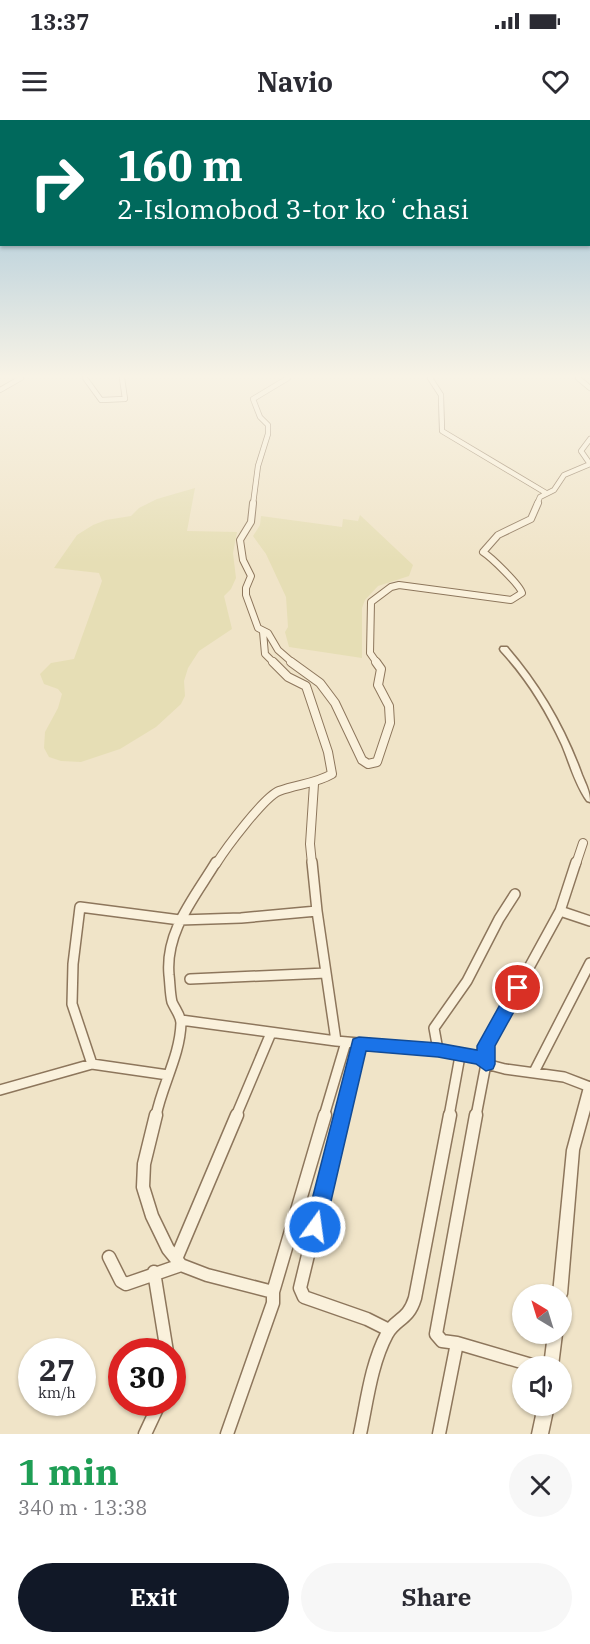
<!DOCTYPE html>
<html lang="en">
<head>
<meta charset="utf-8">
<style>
  :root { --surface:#fff; --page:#f7f7f7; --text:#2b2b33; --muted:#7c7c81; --accent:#111827 }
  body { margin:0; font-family:"IBM Plex Serif",serif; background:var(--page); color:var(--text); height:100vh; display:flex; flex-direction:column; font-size:22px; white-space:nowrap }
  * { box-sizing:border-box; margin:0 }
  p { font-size:20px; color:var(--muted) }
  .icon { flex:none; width:33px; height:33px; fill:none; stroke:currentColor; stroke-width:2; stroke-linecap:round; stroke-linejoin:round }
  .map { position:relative; height:1314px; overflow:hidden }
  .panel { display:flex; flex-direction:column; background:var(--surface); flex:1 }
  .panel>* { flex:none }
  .hud { position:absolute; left:0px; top:0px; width:591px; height:126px; box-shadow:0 2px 4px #0004; background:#00695c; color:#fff; overflow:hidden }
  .needle { width:39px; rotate:322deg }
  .fabs { position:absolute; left:512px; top:1164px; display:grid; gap:12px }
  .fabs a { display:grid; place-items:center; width:60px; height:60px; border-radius:50%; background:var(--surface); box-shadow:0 2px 4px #0004; font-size:30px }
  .speed { position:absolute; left:18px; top:1218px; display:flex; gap:12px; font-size:30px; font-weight:700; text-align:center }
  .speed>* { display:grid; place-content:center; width:78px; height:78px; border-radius:50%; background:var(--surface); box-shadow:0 2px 4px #0004; line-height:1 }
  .speed small { font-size:15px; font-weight:400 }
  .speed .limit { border:9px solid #d22; background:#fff; color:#111 }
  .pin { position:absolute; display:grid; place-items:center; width:51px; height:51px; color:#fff; margin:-26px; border:3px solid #fff; border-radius:50%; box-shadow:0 2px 6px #0007 }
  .me { position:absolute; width:66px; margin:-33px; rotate:14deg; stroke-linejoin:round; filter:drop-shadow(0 0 4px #0008) }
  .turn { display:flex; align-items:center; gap:21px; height:126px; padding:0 18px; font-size:27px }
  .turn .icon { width:78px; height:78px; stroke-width:2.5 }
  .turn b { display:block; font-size:42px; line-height:51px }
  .round { display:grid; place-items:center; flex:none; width:63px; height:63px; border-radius:32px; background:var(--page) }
  .head { display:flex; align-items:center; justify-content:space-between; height:102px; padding:0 18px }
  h1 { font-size:36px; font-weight:700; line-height:45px; color:#1e9e55 }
  .cta { display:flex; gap:12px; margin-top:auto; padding:12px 18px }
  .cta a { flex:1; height:69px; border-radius:36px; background:var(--accent); color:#fff; font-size:24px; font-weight:700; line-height:69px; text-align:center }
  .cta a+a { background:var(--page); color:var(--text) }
  .status { display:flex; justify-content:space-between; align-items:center; height:42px; padding:0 30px; background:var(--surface); direction:ltr }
  .status svg { height:16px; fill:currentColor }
  header { display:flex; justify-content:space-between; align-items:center; height:78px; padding:0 18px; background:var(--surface); font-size:27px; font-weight:700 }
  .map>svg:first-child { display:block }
</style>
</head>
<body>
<div class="status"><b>13:37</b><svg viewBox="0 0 49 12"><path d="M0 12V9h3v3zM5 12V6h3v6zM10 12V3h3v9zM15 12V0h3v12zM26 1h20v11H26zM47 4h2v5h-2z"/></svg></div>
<header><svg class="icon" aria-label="menu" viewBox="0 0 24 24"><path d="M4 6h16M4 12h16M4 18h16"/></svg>Navio<svg class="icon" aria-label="heart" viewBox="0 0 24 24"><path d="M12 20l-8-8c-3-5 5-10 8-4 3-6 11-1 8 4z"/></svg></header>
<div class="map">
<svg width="590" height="1314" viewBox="0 0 590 1314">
  <rect width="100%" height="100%" fill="#f0e4c8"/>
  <path fill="#e6deb5" d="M195,368L187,411L237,412L233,433L236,458L231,469L224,476L232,509L199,531L188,548L184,561L185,576L181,584L156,607L120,629L81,642L61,641L49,637L44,628L45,612L58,588L62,574L58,569L44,564L40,554L51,543L74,539L102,461L99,453L54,448L77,415L93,405L106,400L131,396L139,388L157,379Z
    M360,395L413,445L409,456L378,466L365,480L362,488V538L289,527L285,512L288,507L286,477L266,434L253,416L260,405L261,396L342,407L343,399L358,401Z"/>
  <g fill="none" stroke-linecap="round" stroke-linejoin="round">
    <defs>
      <path id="minor-far4" d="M85,258L101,280L125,279L122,258
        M430,258L441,275L442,311L546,373
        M578,258L590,268
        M0,270L21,258
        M590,319L581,331L590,344
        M253,384L258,346L268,314V305L260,297L253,279L288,258
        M537,384L540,377L554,370L564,355L590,344"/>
      <path id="minor-far3" d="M253,383L251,402L240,420L243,440L251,456L246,468V475L258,508L268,513L278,530L293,543
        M263,512L265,534L274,543
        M377,543L370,533L371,482L391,467L399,465L511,480L522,473C520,465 491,437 483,432L498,415L531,399L538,383"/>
      <path id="minor-far2" d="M291,542L320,563L335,583L362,640L368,644L377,642L390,603L389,586L378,565L381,549L376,542
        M216,744C226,728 264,677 279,671C297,664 315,664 332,654L328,632L306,566L288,557L273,542
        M312,744L310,724L314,664
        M576,744L583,723"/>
      <path id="minor-far1" d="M317,791L336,921
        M560,791L590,801
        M190,859L326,853
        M181,900L336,921L438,930L481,938L486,944L505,949L564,957L590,967
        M438,930L434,908L467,861L499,799L515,774
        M92,944L72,884L73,844L80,787L180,800L241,798L317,791L312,742
        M534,952L590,843
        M0,970L92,944L168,955
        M156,996C162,965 180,936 181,903C181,896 175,889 172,882C170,874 170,863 169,855C165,811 195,777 216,742
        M236,996L271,913
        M324,996L346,922
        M341,996L359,924
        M449,996L460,936
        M476,996L486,944V926L560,791L576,742"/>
      <path id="minor" d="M156,995L144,1044L143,1067L152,1096L168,1129L181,1145L207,1155L273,1172L325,995
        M342,995L300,1168L304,1177L367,1199L389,1210
        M476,995L436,1214L442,1221L457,1223L535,1246
        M109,1137L121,1161L126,1164L181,1145
        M176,1139L237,995
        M154,1152L167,1232
        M172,1252V1255
        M145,1314L160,1282
        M227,1314L273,1183V1172
        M360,1314C367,1281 371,1244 387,1214C396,1198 408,1201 415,1178L450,995
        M439,1314L457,1223"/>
      <path id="tertiary" d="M501,527H507C540,565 565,608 582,655C586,665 590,671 590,682L587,681C575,664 570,644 562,625C546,590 527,559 501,531L500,529Z
        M590,962V990L579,1030L567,1174L565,1179L561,1180V1174H553L567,1030L584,967L586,964Z
        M561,1211L562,1214L558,1246H544L548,1214H561Z
        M538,1286H554L548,1314H532Z"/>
    </defs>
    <use href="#minor-far4" stroke="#8d765c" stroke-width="6"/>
    <use href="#minor-far3" stroke="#8d765c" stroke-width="8"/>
    <use href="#minor-far2" stroke="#8d765c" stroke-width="10"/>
    <use href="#minor-far1" stroke="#8d765c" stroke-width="12"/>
    <use href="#minor" stroke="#8d765c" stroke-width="15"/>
    <use href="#tertiary" stroke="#8d765c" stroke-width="3"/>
    <use href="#minor-far4" stroke="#faf1dc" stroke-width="4.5"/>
    <use href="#minor-far3" stroke="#faf1dc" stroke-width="6"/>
    <use href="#minor-far2" stroke="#faf1dc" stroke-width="8"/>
    <use href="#minor-far1" stroke="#faf1dc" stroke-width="9"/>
    <use href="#minor" stroke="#faf1dc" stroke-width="12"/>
    <use href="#tertiary" fill="#faf1dc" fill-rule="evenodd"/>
  </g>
  <linearGradient id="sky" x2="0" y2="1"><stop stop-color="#8fbad6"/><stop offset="0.58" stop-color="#f8f3e6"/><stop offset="1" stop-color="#f8f3e6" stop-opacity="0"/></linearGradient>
  <rect width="590" height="442" fill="url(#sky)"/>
  <path fill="#1a73e8" stroke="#114b97" stroke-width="1.5" d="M518,862L524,863L527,868L495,926V944L493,949L486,951L476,944L438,937L366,931L325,1107L322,1114L315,1117L308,1114L305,1107L353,919L359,917L438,923L477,930V926L512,863Z"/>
</svg>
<div class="fabs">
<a><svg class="needle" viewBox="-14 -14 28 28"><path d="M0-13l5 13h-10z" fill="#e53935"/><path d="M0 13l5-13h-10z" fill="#7c7c81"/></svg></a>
<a><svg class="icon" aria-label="sound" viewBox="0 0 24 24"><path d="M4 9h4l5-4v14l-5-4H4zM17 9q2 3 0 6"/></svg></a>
</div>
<div class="speed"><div>27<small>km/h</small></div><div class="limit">30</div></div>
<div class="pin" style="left:518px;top:868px;background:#d93025"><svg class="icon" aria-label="arrive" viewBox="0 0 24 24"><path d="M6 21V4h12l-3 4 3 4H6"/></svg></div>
<svg class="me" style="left:315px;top:1107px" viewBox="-20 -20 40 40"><circle r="17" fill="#1a73e8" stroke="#fff" stroke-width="3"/><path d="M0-11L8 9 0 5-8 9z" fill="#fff"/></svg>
<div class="hud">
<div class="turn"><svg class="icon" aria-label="right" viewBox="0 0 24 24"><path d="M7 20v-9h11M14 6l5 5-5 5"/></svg><div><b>160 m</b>2-Islomobod 3-tor koʻchasi</div></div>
</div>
</div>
<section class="panel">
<div class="head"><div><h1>1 min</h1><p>340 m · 13:38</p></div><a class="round"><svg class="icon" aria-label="close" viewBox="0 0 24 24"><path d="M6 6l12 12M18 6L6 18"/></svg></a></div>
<div class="cta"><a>Exit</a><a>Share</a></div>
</section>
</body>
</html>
